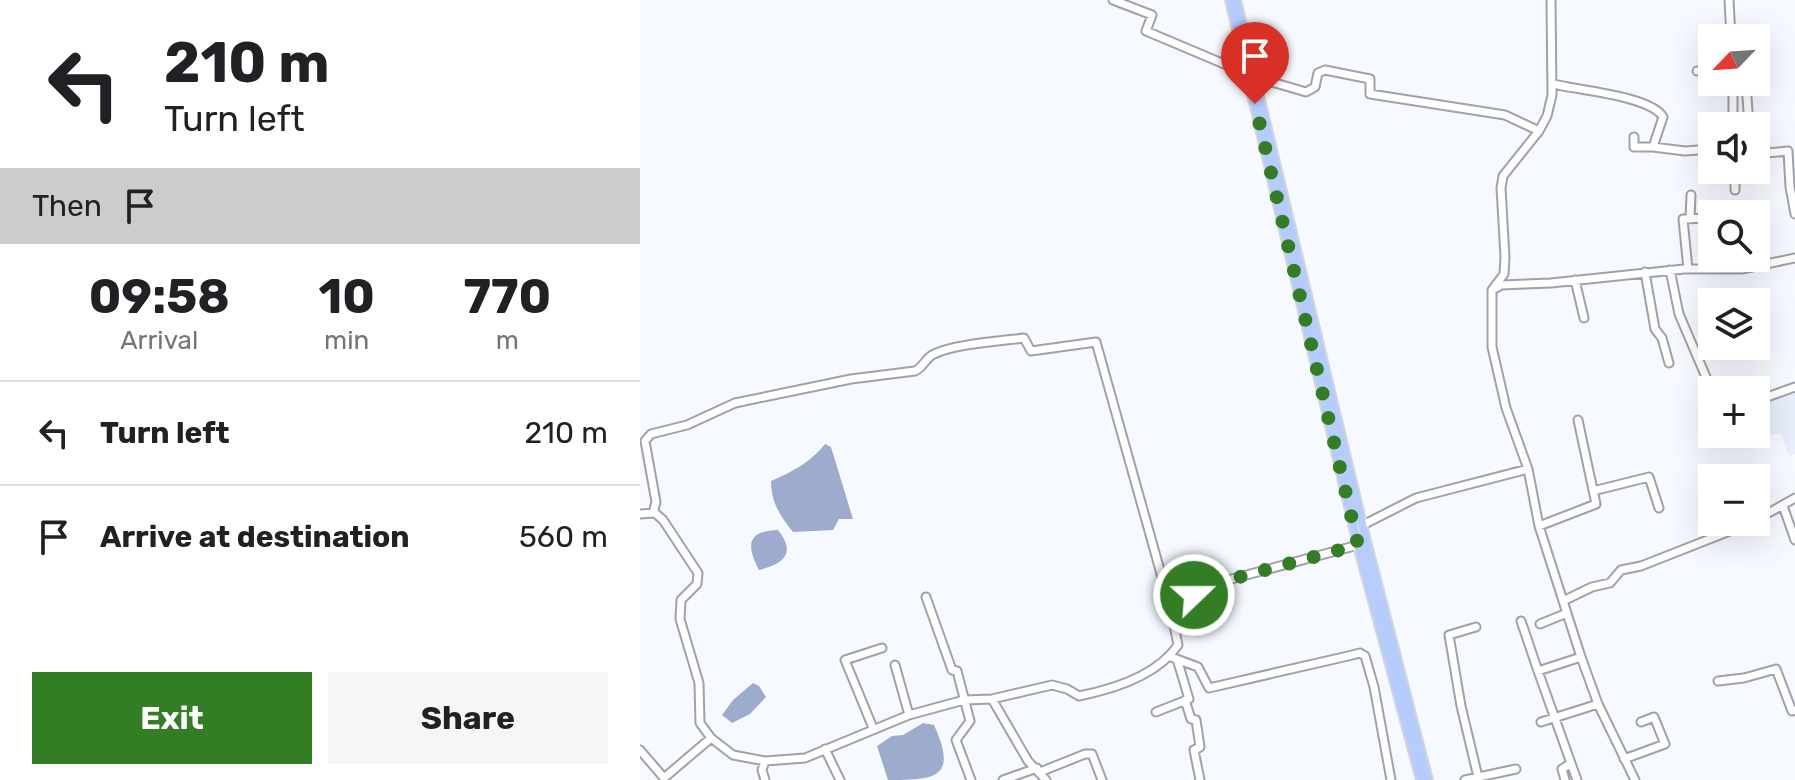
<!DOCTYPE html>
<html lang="en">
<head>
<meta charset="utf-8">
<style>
  :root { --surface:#fff; --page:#f6f6f6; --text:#202124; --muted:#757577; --line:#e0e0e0; --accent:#337e25 }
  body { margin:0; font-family:Rubik,sans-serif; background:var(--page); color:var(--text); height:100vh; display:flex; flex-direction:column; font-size:30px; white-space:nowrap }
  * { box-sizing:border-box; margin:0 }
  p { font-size:26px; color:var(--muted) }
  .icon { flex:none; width:44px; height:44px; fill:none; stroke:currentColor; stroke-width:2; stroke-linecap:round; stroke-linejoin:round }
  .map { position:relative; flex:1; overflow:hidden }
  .drawer { display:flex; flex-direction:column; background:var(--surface); width:640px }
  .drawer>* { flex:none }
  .top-card { background:#fff; color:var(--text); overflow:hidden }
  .needle { width:52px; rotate:245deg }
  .buttons { position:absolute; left:1058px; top:24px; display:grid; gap:16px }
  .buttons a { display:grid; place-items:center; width:72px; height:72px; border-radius:0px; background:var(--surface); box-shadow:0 8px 32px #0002; font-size:40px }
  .pin { position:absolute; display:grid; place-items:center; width:68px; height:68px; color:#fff; margin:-82px -34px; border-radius:50% 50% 50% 0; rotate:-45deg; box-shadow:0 0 8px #0007 }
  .pin .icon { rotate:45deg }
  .me { position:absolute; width:88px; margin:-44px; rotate:68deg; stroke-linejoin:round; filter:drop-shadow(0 0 6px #0008) }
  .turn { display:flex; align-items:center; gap:28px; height:168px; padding:0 32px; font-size:36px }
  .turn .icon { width:104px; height:104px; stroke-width:2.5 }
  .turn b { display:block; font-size:56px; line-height:68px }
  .then { display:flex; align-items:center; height:76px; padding:0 32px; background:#0003; gap:16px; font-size:30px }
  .eta { display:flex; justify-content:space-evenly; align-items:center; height:136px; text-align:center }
  .eta b { font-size:48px; font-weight:700; line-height:56px }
  .cta { display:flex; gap:16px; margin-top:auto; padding:16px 32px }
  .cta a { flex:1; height:92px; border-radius:0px; background:var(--accent); color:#fff; font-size:32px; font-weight:700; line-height:92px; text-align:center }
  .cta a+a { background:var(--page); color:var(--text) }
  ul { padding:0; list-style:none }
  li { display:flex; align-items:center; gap:24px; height:104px; padding:0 32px; border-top:2px solid var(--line) }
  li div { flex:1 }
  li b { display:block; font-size:30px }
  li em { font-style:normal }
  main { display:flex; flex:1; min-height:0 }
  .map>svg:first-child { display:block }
</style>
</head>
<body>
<main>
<section class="drawer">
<div class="top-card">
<div class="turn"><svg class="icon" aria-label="left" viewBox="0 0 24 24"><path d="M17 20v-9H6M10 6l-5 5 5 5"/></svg><div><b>210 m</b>Turn left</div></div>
<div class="then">Then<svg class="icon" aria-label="arrive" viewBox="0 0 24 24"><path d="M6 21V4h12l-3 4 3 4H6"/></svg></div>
</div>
<div class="eta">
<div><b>09:58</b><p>Arrival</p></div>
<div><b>10</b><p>min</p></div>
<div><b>770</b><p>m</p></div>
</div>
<ul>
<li><svg class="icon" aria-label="left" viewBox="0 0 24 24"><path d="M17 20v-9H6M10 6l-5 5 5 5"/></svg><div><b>Turn left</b></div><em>210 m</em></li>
<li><svg class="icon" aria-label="arrive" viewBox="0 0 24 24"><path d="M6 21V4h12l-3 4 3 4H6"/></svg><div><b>Arrive at destination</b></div><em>560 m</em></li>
</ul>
<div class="cta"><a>Exit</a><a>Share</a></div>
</section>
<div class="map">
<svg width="1155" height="780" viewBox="0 0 1155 780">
  <rect width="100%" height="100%" fill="#f6f9ff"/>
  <path fill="#e8eefb" d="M1155,386V454L1149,456L1140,433L1130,436L1128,430L1120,431L1116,416L1122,415L1120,410L1127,406L1124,397Z"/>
  <path fill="#9daccd" d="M185,444L191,447L213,519H199L193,530L153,532C140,516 131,502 131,481C152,472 171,462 185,444Z
    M138,530C157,554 143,564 119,570C106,545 107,531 138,530Z
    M113,683L119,686L126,697L110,714L92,723L82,715L93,700Z
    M283,723L294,725C318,778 296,780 248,780L237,746L252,736L263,735Z"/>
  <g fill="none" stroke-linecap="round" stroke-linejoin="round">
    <defs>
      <path id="minor" d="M473,0L512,15L506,31L615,77L666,92L675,87L678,73L685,70L730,79V94L865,115L899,131
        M911,0L912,95L907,116L899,131L863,176L861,188L865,257L864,274L852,290V347L866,408L888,469L899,526L941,657L958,704L995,780
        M1089,0L1091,38
        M1057,71L1072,70
        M1106,83L1109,126
        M913,84C937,90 1011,96 1023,117L1013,147L1045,151L1072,149
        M1093,126V82
        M994,137V147H1013
        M1116,154L1148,151L1150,187L1155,214
        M1095,170V190
        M1050,219L1051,195
        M1072,235H1069L1072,256
        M1048,269L1043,219L1067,218L1069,235
        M1030,270L1039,314L1069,384
        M1005,272L1015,329L1022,338L1029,363
        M935,280L944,318
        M856,288L861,285L911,283L1044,269H1102L1155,258
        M1127,397L1155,387
        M953,491L1009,477L1019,508
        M1143,506L1155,540
        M0,514L15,513L23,520L58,573L57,584L41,600L40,619L59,683L60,723L71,738L93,755L125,761L165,758L269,715L324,700L352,699L412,685L427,689L439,696C474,689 517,676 538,645L530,606L456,342L391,351L384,338C360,341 314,344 294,354C285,358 284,367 275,371L211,379L95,403L47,425L11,434L5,441L16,502L13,513
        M1116,520L1155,498
        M899,526L956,504L938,420
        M715,529L776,498L888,469
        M286,597L312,670L317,671L330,721L316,740L331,780
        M923,601L952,587L970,583L981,570L1001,566L1113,522
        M530,606L577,583L718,545
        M881,621L898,671L941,657
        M900,624L927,613
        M836,627L809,635L821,706L838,777
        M531,657L558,667L569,688L708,656L720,653L725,656L734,687L751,780
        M255,665L269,715
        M898,671L937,780
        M1078,681L1104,678L1136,669L1152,711L1155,710
        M352,699L388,761L406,780
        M545,700L551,719L556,720L560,747L554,750L560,780
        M516,712L549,699L537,659
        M901,722L958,704
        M233,728L205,660L242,648
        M185,749L200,780
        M0,750L24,778L71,738
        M984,759L1025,744L1014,717L1001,722
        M400,772L445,754H452L462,780
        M125,780L122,770L125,761
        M363,780L397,768
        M825,780L876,769
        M925,780L922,769L930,764"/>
      <path id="major" d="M590,0L718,545L781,780
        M596,0L727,545L788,780"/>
    </defs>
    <use href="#minor" stroke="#a0a2a8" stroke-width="11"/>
    <use href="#major" stroke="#d4d5d5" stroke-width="12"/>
    <use href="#minor" stroke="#fff" stroke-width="7"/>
    <use href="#major" stroke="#b5ccff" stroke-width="8"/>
  </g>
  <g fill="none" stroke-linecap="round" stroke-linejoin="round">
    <path stroke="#337e25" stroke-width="14" stroke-dasharray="0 25.2" d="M554,595L577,583L718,545L615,104"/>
  </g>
</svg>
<div class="buttons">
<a><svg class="needle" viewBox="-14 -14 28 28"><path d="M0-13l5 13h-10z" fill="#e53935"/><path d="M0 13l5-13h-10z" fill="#757577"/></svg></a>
<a><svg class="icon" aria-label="sound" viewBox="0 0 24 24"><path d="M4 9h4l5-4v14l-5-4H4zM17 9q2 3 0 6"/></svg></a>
<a><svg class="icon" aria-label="search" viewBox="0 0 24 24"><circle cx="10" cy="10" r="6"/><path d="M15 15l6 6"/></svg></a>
<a><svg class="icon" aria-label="layers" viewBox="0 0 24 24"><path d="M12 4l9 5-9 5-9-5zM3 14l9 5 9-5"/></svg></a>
<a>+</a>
<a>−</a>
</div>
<div class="pin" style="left:615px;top:104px;background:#d93025"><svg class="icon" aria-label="arrive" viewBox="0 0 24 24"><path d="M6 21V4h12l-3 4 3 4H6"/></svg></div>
<svg class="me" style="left:554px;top:595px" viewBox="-20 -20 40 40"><circle r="17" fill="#337e25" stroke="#fff" stroke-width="3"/><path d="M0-11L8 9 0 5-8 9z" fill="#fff"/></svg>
</div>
</main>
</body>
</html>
